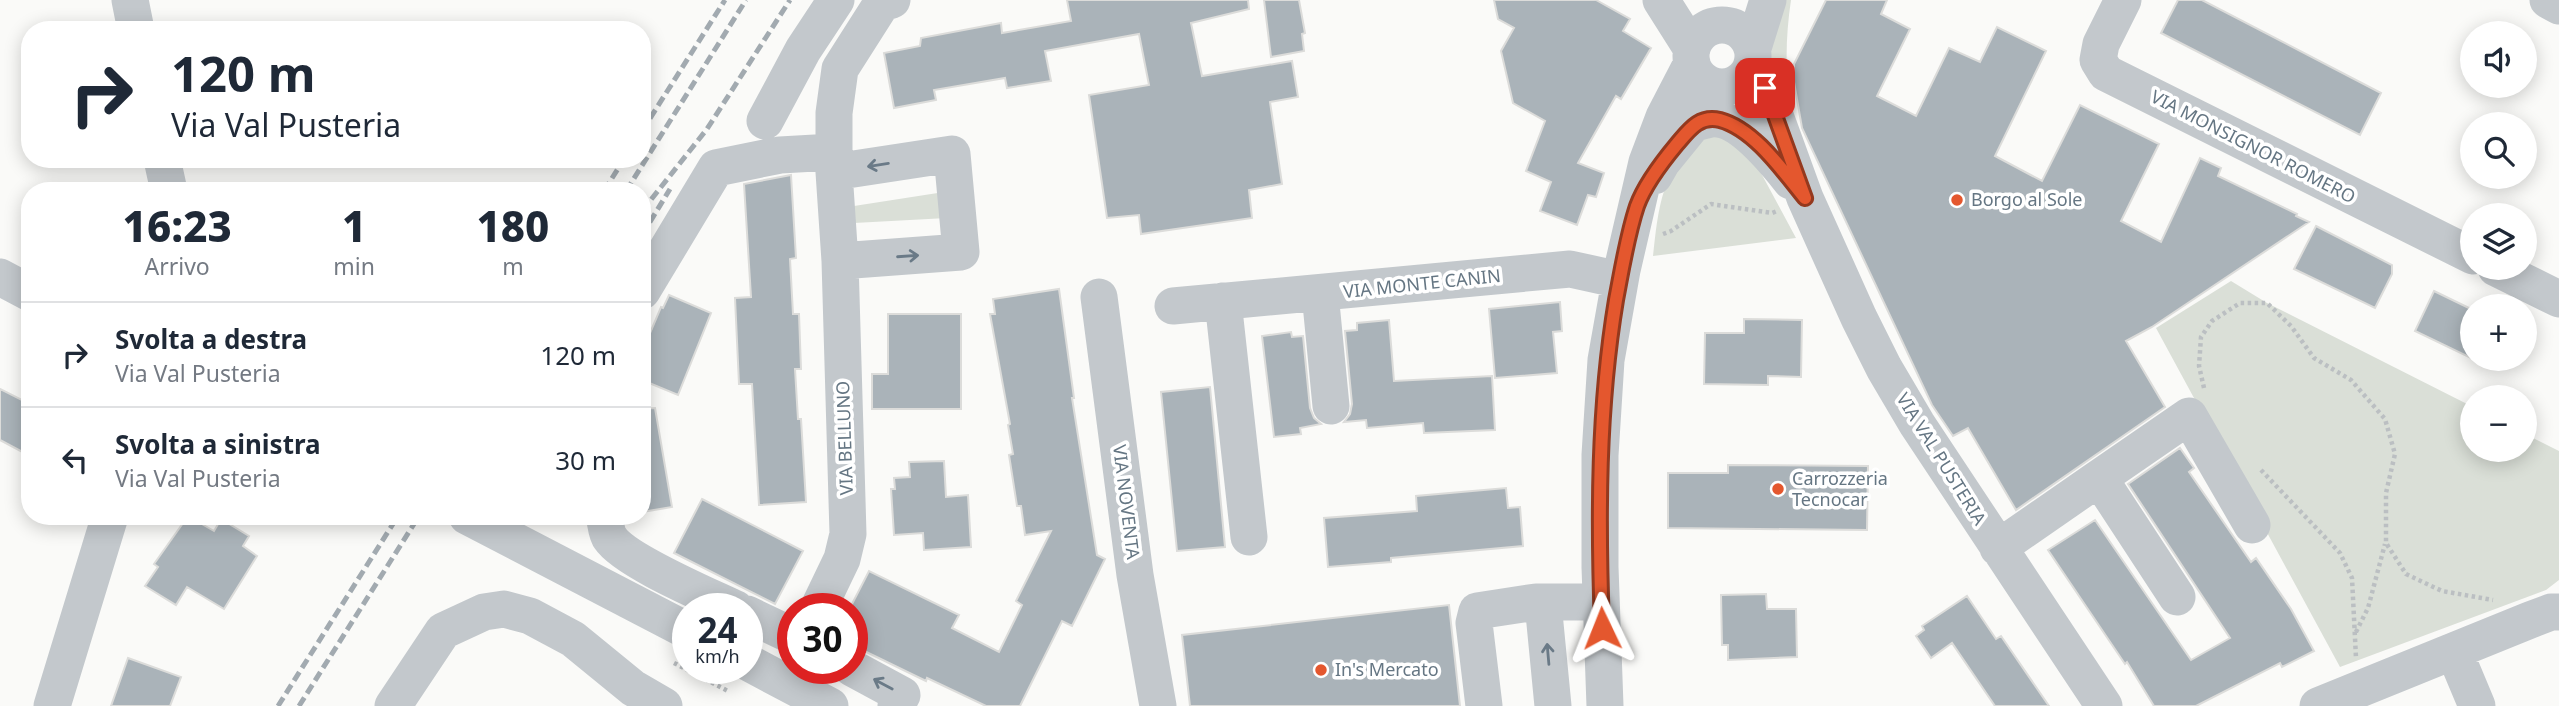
<!DOCTYPE html>
<html lang="it">
<head>
<meta charset="utf-8">
<style>
  :root { --surface:#fff; --page:#f2f2f3; --text:#1f2937; --muted:#747a83; --line:#e0e1e3 }
  body { margin:0; font-family:"Noto Sans",sans-serif; background:var(--page); color:var(--text); height:100vh; display:flex; flex-direction:column; font-size:26px; white-space:nowrap }
  * { box-sizing:border-box; margin:0 }
  p { font-size:23px; color:var(--muted) }
  .icon { flex:none; width:38px; height:38px; fill:none; stroke:currentColor; stroke-width:2; stroke-linecap:round; stroke-linejoin:round }
  .map { position:relative; flex:1; overflow:hidden }
  .drawer { position:absolute; left:21px; top:182px; width:630px; height:343px; display:flex; flex-direction:column; background:var(--surface); border-radius:28px; box-shadow:0 4px 18px #0003 }
  .drawer>* { flex:none }
  .hud { position:absolute; left:21px; top:21px; width:630px; height:147px; border-radius:28px; box-shadow:0 4px 18px #0003; background:#fff; color:var(--text); overflow:hidden }
  .fabs { position:absolute; left:2460px; top:21px; display:grid; gap:14px }
  .fabs a { display:grid; place-items:center; width:77px; height:77px; border-radius:50%; background:var(--surface); box-shadow:0 4px 18px #0003; font-size:35px }
  .speed { position:absolute; left:672px; top:593px; display:flex; gap:14px; font-size:35px; font-weight:700; text-align:center }
  .speed>* { display:grid; place-content:center; width:91px; height:91px; border-radius:50%; background:var(--surface); box-shadow:0 4px 18px #0003; line-height:1 }
  .speed small { font-size:18px; font-weight:400 }
  .speed .limit { border:10px solid #d22; background:#fff; color:#111 }
  .pin { position:absolute; display:grid; place-items:center; width:60px; height:60px; color:#fff; margin:-30px; border-radius:14px; box-shadow:0 4px 10px #0006 }
  .me { position:absolute; width:77px; margin:-38px; rotate:358deg; stroke-linejoin:round; filter:drop-shadow(0 0 5px #0008) }
  .turn { display:flex; align-items:center; gap:24px; height:147px; padding:0 35px; font-size:32px }
  .turn .icon { width:91px; height:91px; stroke-width:2.5 }
  .turn b { display:block; font-size:49px; line-height:60px }
  .eta { display:flex; justify-content:space-evenly; align-items:center; height:119px; text-align:center }
  .eta b { font-size:42px; font-weight:800; line-height:49px }
  ul { padding:0; list-style:none }
  li { display:flex; align-items:center; gap:21px; height:105px; padding:0 35px; border-top:2px solid var(--line) }
  li div { flex:1 }
  li b { display:block; font-size:26px }
  li em { font-style:normal }
  .map>svg:first-child { display:block }
</style>
</head>
<body>
<div class="map">
<svg width="2559" height="706" viewBox="0 0 2559 706">
  <rect width="100%" height="100%" fill="#fafaf8"/>
  <path fill="#dadfd7" d="M1781,0H1791C1785,40 1785,77 1792,117L1771,66L1770,43Z
    M1724,137L1754,160L1796,238L1653,256C1658,212 1661,165 1703,139C1708,136 1718,137 1724,137Z
    M944,192L947,218L854,223V206Z
    M2231,281L2267,303L2473,407V450H2525V434L2559,451V580L2546,590L2340,667L2156,328Z"/>
  <path fill="#aab3b9" stroke="#dcdcda" stroke-width="2" d="M1067,0H1248L1249,9L1191,23L1202,76L1292,61L1298,97L1270,102L1282,184L1249,190L1252,218L1141,234L1139,215L1107,218L1089,95L1149,85L1139,34L1045,51L1051,81L1007,88L1005,78L934,90L936,100L894,108L884,53L920,46L921,38L1001,23L1002,33L1071,21Z
    M1264,0H1299L1305,33L1302,34L1304,51L1271,57Z
    M1494,0H1596L1630,19L1623,31L1651,48L1621,99L1616,96L1578,163L1604,173L1596,197L1588,195L1577,225L1540,211L1551,182L1526,171L1545,121L1513,103L1501,51L1514,28L1498,19Z
    M1826,0H1887L1881,14L1910,29L1877,96L1916,116L1949,48L1980,62L1997,27L2046,51L1995,156L2042,181L2080,105L2159,144L2121,221L2161,242L2200,158L2221,168L2218,176L2297,214L2296,216L2309,222L2152,327L2126,341L2165,407L2016,510L1968,428L1953,436L1932,405L1802,128L1794,82V64Z
    M2178,0H2202L2381,93L2360,135L2161,33Z
    M791,175L796,258L790,259L793,314H799L801,369H795L798,419H801L806,502L759,505L752,384H739L735,298L751,297L744,184Z
    M2316,226L2392,265V274L2375,308L2294,269Z
    M1059,289L1074,398H1072L1097,555L1105,559L1072,626L1062,621L1020,706H986L927,678L926,681L852,645V604L869,571L959,615L952,628L999,652L1022,605L1016,601L1051,531L1025,535L1021,506H1017L1009,455L1013,454L1008,425L1010,424L990,314H995L993,299Z
    M2434,291L2473,310V359L2415,331Z
    M669,295L711,313L678,395L642,380V352L661,307L663,308Z
    M1560,302L1562,331L1553,332L1557,373L1495,378L1489,309Z
    M888,314H961V409H872V374H888Z
    M1744,319L1802,320L1801,377L1768,376V385L1704,384L1705,333H1744Z
    M1389,320L1394,381L1492,376L1495,430L1424,433L1423,423L1367,428L1366,420L1344,422L1350,414L1352,404L1345,331L1357,330V323Z
    M1291,332L1292,337L1303,336L1310,408L1314,418L1321,424L1300,428L1301,434L1274,437L1262,336Z
    M1210,387L1225,547L1177,551L1161,392Z
    M0,389L30,404V456L0,440Z
    M655,408L672,507L642,512V409Z
    M2180,448L2194,468L2189,472L2251,562L2256,558L2291,609L2314,651L2282,667L2280,663L2196,706H2154L2127,662L2125,664L2048,550L2095,520L2191,660L2230,638L2128,484Z
    M944,461L946,497L968,495L971,547L924,550L923,533L894,535L891,489H895L894,478L910,477L909,462Z
    M1728,465L1868,466L1867,530L1668,528V473H1728Z
    M1506,488L1508,508L1520,507L1523,546L1391,558V562L1328,567L1324,518L1417,511L1416,496Z
    M702,499L803,551L775,604L674,553Z
    M188,516L214,531L221,519L249,536L243,546L257,556L224,609L187,587L176,605L145,586L158,567L154,564Z
    M1766,594L1767,609H1796L1797,657L1728,660V645H1722L1721,595Z
    M1967,596L1996,639L2001,636L2049,706H1995L1952,643L1931,658L1916,636L1924,630L1922,626Z
    M1449,605L1460,706H1190L1182,635Z
    M128,658L181,677L170,706H111Z"/>
  <g fill="none" stroke-linecap="round" stroke-linejoin="round">
    <path stroke="#bbbfc2" stroke-width="4.5" stroke-dasharray="3.5 3.5" stroke-linecap="butt" d="M1663,234L1671,231L1711,204L1772,213L1777,211
      M2204,388L2199,366L2201,337L2212,321L2240,303H2267L2291,326L2314,358L2351,380L2385,419L2395,454L2386,493V543L2406,574L2442,591L2493,600
      M2261,470L2340,553L2352,578L2356,658
      M2356,632L2368,608L2385,544
      M674,663L728,691"/>
    <path stroke="#c3c8cc" stroke-width="37" d="M130,0L136,30
      M1661,0L1692,49
      M2123,0L2101,44L2098,60L2106,73L2473,256
      M2548,0L2559,6
      M1691 56a31 31 0 1 1 62 0a31 31 0 1 1-62 0Z
      M1753,48L1768,0
      M1753,63L1765,88L1805,198L1859,318L1884,368L1917,424L2104,706
      M765,121L803,50L836,0
      M1695,123C1700,122 1705,120 1711,119C1740,116 1774,160 1791,181
      M162,159L169,191
      M834,172L952,154L961,252L840,261
      M1654,176L1662,162L1723,87
      M2496,268L2559,299
      M0,277L30,293
      M642,291L716,168L780,155L833,152
      M1320,293L1331,406
      M1099,297L1135,575L1158,706
      M1223,301L1249,537
      M1173,306L1570,269L1620,280
      M2099,478L2189,416L2252,525
      M467,516L688,631
      M604,516C606,522 606,533 610,538C625,561 709,596 736,609
      M1998,548L2099,478L2177,597
      M1543,603L1553,706
      M818,609L842,559L848,534L840,261L834,172V113L840,69L882,3L892,0
      M747,614L793,636
      M2454,651L2477,706
      M747,662L830,706
      M852,668L902,695L896,706
      M52,706L110,516
      M393,706L443,631L484,612L504,609L530,616L573,639L633,688L664,706
      M1484,706L1474,623L1477,611L1536,602H1601
      M1605,706L1600,567V455L1606,360L1622,270L1647,162L1664,117L1692,63
      M2318,706L2530,620L2551,612H2559"/>
    <path stroke="#a2aab0" stroke-width="5" stroke-dasharray="10 5" stroke-linecap="butt" d="M642,131L725,0
      M604,191L624,159
      M626,191L746,0
      M642,211L707,129L790,0
      M642,235L670,189
      M278,706L398,516
      M299,706L419,516"/>
  </g>
  <defs><path id="oneway-shaft" d="M-6 0H5M1.5-3L5.5 0L1.5 3" fill="none" stroke-width="1.6" stroke-linecap="round" stroke-linejoin="round" transform="scale(1.75)"/></defs>
  <g stroke="#6a7a87">
    <use href="#oneway-shaft" transform="translate(878 165) rotate(171)"/>
    <use href="#oneway-shaft" transform="translate(908 256) rotate(-4)"/>
    <use href="#oneway-shaft" transform="translate(1548 654) rotate(-95)"/>
    <use href="#oneway-shaft" transform="translate(883 684) rotate(-152)"/>
  </g>
  <g fill="none" stroke-linecap="round" stroke-linejoin="round">
    <defs>
      <path id="route" d="M1602,628C1598,517 1598,408 1616,300C1622,269 1627,236 1637,206C1645,184 1662,162 1677,144C1689,130 1699,115 1720,120C1754,129 1783,171 1805,198L1765,88"/>
    </defs>
    <use href="#route" stroke="#94391e" stroke-width="18"/>
    <use href="#route" stroke="#e4572e" stroke-width="12"/>
  </g>
  <g fill="#e4572e" stroke="#fff" stroke-width="2.5">
    <circle cx="1957" cy="200" r="7"/>
    <circle cx="1778" cy="489" r="7"/>
    <circle cx="1321" cy="670" r="7"/>
  </g>
  <g text-anchor="middle" stroke-width="7" stroke-linejoin="round" paint-order="stroke">
    <g font-size="18" fill="#657683" stroke="#fff">
      <text transform="translate(2253 147) rotate(27)" y="6">VIA MONSIGNOR ROMERO</text>
      <text transform="translate(1422 284) rotate(-6)" y="6">VIA MONTE CANIN</text>
      <text transform="translate(845 438) rotate(-92)" y="6">VIA BELLUNO</text>
      <text transform="translate(1941 459) rotate(58)" y="6">VIA VAL PUSTERIA</text>
      <text transform="translate(1126 502) rotate(83)" y="6">VIA NOVENTA</text>
    </g>
    <g font-size="18" fill="#657683" stroke="#fff" text-anchor="start">
      <text x="1971" y="206">Borgo al Sole</text>
      <text x="1792" y="485">Carrozzeria<tspan x="1792" dy="21">Tecnocar</tspan></text>
      <text x="1335" y="676">In's Mercato</text>
    </g>
  </g>
</svg>
<div class="fabs">
<a><svg class="icon" aria-label="sound" viewBox="0 0 24 24"><path d="M4 9h4l5-4v14l-5-4H4zM17 9q2 3 0 6"/></svg></a>
<a><svg class="icon" aria-label="search" viewBox="0 0 24 24"><circle cx="10" cy="10" r="6"/><path d="M15 15l6 6"/></svg></a>
<a><svg class="icon" aria-label="layers" viewBox="0 0 24 24"><path d="M12 4l9 5-9 5-9-5zM3 14l9 5 9-5"/></svg></a>
<a>+</a>
<a>−</a>
</div>
<div class="speed"><div>24<small>km/h</small></div><div class="limit">30</div></div>
<div class="pin" style="left:1765px;top:88px;background:#d93025"><svg class="icon" aria-label="arrive" viewBox="0 0 24 24"><path d="M6 21V4h12l-3 4 3 4H6"/></svg></div>
<svg class="me" style="left:1602px;top:628px" viewBox="-20 -20 40 40"><path d="M0-17L14 15 0 8-14 15z" fill="#e4572e" stroke="#fff" stroke-width="4"/></svg>
<div class="hud">
<div class="turn"><svg class="icon" aria-label="right" viewBox="0 0 24 24"><path d="M7 20v-9h11M14 6l5 5-5 5"/></svg><div><b>120 m</b>Via Val Pusteria</div></div>
</div>
<section class="drawer">
<div class="eta">
<div><b>16:23</b><p>Arrivo</p></div>
<div><b>1</b><p>min</p></div>
<div><b>180</b><p>m</p></div>
</div>
<ul>
<li><svg class="icon" aria-label="right" viewBox="0 0 24 24"><path d="M7 20v-9h11M14 6l5 5-5 5"/></svg><div><b>Svolta a destra</b><p>Via Val Pusteria</p></div><em>120 m</em></li>
<li><svg class="icon" aria-label="left" viewBox="0 0 24 24"><path d="M17 20v-9H6M10 6l-5 5 5 5"/></svg><div><b>Svolta a sinistra</b><p>Via Val Pusteria</p></div><em>30 m</em></li>
</ul>
</section>
</div>
</body>
</html>
